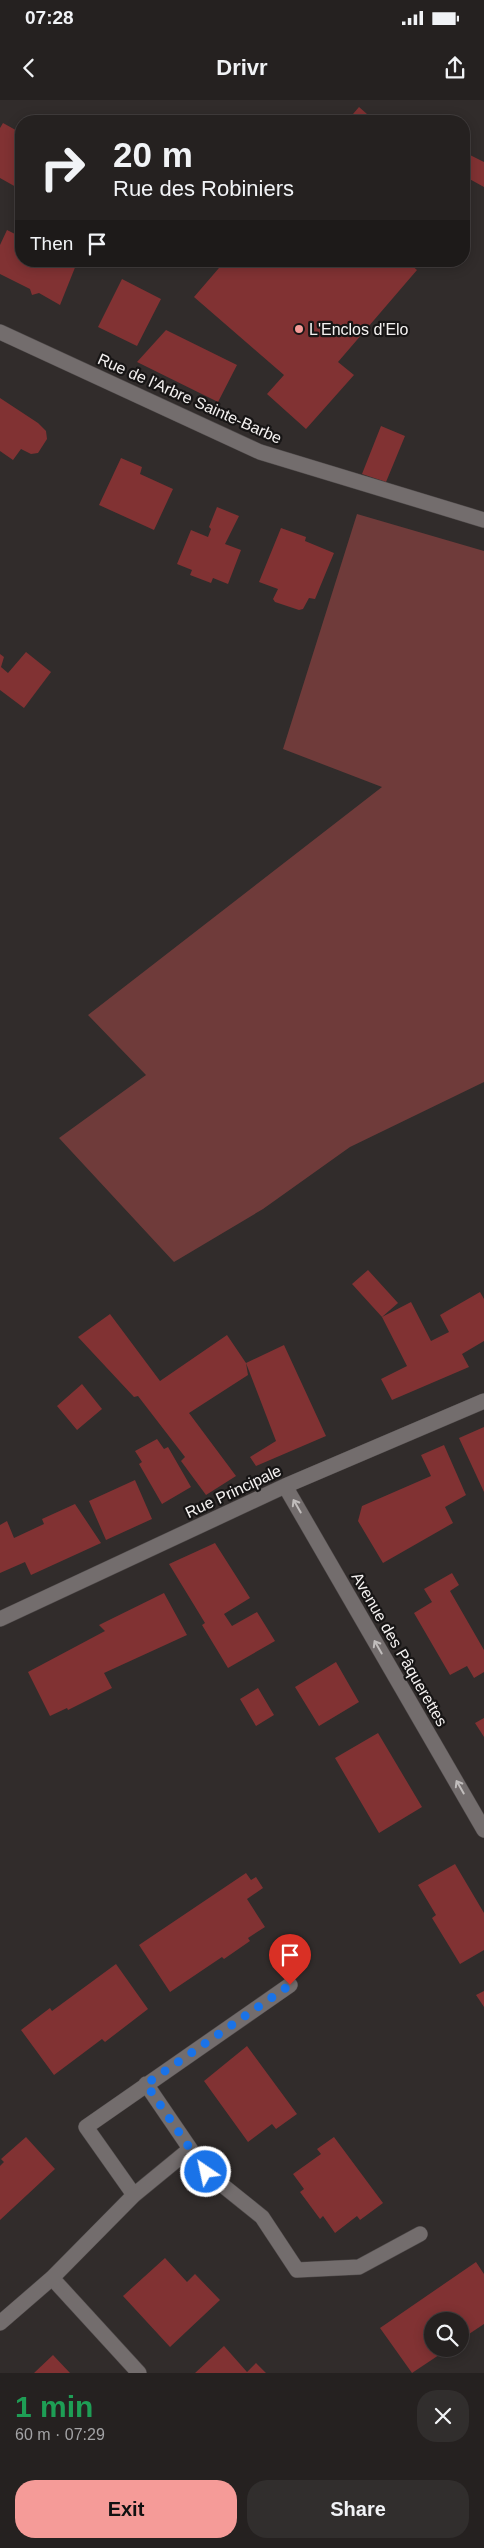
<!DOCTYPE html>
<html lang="en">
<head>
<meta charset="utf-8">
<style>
  :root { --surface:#252120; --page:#312e2d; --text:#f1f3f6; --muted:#a3a3a5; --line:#423e3e; --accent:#f59b98 }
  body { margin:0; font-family:Arial,sans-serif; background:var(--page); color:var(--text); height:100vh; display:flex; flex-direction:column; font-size:19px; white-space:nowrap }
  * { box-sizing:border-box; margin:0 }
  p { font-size:16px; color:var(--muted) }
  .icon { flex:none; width:28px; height:28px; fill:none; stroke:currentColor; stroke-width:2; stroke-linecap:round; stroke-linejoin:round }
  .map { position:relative; height:2273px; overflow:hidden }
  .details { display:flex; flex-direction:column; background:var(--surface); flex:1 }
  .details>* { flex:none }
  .hud { position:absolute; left:15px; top:15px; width:455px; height:152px; border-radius:20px; box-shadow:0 2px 12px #0003,0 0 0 1px var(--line); background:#252120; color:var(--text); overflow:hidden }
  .buttons { position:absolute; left:424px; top:2212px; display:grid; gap:10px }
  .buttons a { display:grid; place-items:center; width:45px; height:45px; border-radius:50%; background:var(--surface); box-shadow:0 2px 12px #0003,0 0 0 1px var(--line); font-size:25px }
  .pin { position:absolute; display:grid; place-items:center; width:42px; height:42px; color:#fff; margin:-51px -21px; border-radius:50% 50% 50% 0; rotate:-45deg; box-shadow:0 0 5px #0007 }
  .pin .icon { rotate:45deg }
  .me { position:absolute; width:55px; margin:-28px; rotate:326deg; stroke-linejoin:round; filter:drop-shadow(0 0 4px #0008) }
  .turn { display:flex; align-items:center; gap:18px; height:105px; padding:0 15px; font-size:22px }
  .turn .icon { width:65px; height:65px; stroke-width:2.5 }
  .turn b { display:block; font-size:35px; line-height:42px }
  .then { display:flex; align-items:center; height:48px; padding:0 15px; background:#0003; gap:10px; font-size:19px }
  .round { display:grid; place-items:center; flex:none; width:52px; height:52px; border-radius:20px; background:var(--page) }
  .headline { display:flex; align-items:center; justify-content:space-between; height:85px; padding:0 15px }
  h1 { font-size:30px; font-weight:800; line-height:38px; color:#1e9e55 }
  .cta { display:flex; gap:10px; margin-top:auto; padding:10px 15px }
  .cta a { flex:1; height:58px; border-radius:20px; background:var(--accent); color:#111; font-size:20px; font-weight:800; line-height:58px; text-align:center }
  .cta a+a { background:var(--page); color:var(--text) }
  .status { display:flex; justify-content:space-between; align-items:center; height:35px; padding:0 25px; background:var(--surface); direction:ltr }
  .status svg { height:14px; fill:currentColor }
  header { display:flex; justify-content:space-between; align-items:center; height:65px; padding:0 15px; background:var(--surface); font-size:22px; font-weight:800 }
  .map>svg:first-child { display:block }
</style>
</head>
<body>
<div class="status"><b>07:28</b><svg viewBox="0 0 49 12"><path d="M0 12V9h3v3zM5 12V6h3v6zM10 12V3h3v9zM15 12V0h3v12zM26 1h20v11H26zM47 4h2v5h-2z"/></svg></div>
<header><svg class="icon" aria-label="back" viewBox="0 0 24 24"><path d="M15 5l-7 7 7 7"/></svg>Drivr<svg class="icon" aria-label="share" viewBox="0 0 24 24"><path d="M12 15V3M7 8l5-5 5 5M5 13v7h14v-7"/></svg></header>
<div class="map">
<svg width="484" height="2273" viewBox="0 0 484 2273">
  <rect width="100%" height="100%" fill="#312c2b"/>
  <path fill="#6f3b3a" d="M357,414L484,451V982L350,1047L263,1109L174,1162L59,1038L146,975L88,915L382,687L283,649Z"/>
  <path fill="#813233" d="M359,7L375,21H347Z
    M314,14L323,21H308Z
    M3,23L21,33V77L16,87L0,78V28Z
    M464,52L484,62V87L464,76Z
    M7,130L21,137V161H68L76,165L60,205L39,193L32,195L30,189L0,174V145Z
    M225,161H414L411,165L417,170L338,262L354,275L306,329L267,294L284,275L194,197Z
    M122,179L161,199L137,246L98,227Z
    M166,230L237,265L218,302L137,262Z
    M0,298L38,323L46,331L47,339L38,353L31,354L21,349L13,360L0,351Z
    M381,326L405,336L386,382L362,374Z
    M121,358L142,367L140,374L173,389L154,430L99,405Z
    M217,407L239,416L225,444L241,450L228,484L213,478L211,483L190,475L192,470L177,464L191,430L208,437L211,429L209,427Z
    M281,428L306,437L305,441L334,453L315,499L309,498L303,509L299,510L275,502L273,499L278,489L259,482Z
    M26,552L51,572L24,608L0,590V554L4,557L1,567L8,573Z
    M368,1170L398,1203L382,1217L411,1202L431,1241L449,1232L440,1215L480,1192L484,1199V1241L462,1254L469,1267L392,1300L381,1279L407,1266L382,1217L352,1184Z
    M110,1214L160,1281L227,1235L246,1263L248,1275L189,1313L236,1376L206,1395L181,1361L185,1357L138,1296L134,1297L78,1237Z
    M284,1245L326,1336L256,1366L250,1357L276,1341L246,1263Z
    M82,1284L102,1309L77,1330L57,1306Z
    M484,1327V1392L459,1338Z
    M157,1339L164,1349L168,1347L191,1387L162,1404L139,1364L142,1362L135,1351Z
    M444,1345L466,1395L445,1407L453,1423L383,1463L358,1421L362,1406L431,1376L421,1355Z
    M135,1380L152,1419L106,1440L89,1401Z
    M75,1404L101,1443L31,1475L25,1462L0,1473V1425L7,1421L14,1438L44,1424L42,1419Z
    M215,1443L250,1498L224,1514L232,1526L257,1512L275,1541L228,1568L202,1525L205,1523L169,1464Z
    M452,1473L459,1485L450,1491L484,1550V1572L474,1578L467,1566L450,1575L414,1513L432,1502L424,1489Z
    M164,1493L187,1535L104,1573L112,1588L68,1610L67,1608L50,1616L28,1572L105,1531L99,1525Z
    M336,1562L359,1602L319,1626L295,1587Z
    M258,1588L274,1615L256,1626L240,1599Z
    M484,1618V1637L475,1623Z
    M378,1633L422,1707L379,1733L335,1658Z
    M455,1764L484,1813V1850L460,1864L432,1818L436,1815L418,1785Z
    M246,1773L251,1780L256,1777L263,1788L247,1799L265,1827L248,1838L250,1841L224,1859L222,1857L170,1892L139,1845Z
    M116,1864L148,1909L105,1942L102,1939L54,1975L21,1930L50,1908L52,1911Z
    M484,1891V1907L476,1895Z
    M247,1946L297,2014L276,2029L272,2024L248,2042L204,1981Z
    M26,2037L55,2069L0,2120V2066L4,2062L1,2059Z
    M334,2037L383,2103L360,2120L357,2116L335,2133L323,2116L320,2119L300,2092L304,2089L293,2074L321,2054L317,2049Z
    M165,2158L187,2182L195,2174L220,2200L170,2247L123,2196Z
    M476,2162L484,2174V2224L460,2240V2221H432V2249H448L412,2273L380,2228Z
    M224,2246L247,2272L256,2263L266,2273H195Z
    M53,2255L70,2273H34Z"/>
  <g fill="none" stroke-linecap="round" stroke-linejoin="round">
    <defs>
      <path id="minor" d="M0,232L260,352L484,420
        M285,1386L484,1730
        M0,1519L285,1386L484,1301
        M146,1984L206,2072L262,2117L297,2170L359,2167L420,2134
        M134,2095L86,2027L290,1885
        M52,2178L139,2273
        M0,2223L52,2178L134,2095L190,2049"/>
    </defs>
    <use href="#minor" stroke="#4e4949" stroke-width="16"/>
    <use href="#minor" stroke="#736d6d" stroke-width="15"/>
  </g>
  <defs><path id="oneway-shaft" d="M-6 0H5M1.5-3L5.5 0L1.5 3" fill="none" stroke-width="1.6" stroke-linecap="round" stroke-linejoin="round" transform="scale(1.25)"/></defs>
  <g stroke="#c1bdbc">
    <use href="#oneway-shaft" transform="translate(297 1406) rotate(-120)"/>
    <use href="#oneway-shaft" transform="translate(378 1547) rotate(-120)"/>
    <use href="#oneway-shaft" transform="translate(460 1687) rotate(-120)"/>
  </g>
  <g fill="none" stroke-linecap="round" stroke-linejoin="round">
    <path stroke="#1a73e8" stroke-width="9" stroke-dasharray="0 16.2" d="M206,2072L146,1984L290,1885"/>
  </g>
  <circle fill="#f59b98" stroke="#171515" stroke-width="2" cx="299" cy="229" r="5"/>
  <g text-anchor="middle" stroke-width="4.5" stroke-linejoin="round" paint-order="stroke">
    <g font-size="16" fill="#f5f2f1" stroke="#171515" text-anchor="start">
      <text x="309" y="235">L'Enclos d'Elo</text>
    </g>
    <g font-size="16" fill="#f5f2f1" stroke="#171515">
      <text transform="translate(190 298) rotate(24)" y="6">Rue de l'Arbre Sainte-Barbe</text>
      <text transform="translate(233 1391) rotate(-25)" y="6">Rue Principale</text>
      <text transform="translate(400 1549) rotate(60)" y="6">Avenue des Pâquerettes</text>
    </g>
  </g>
</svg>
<div class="buttons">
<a><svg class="icon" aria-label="search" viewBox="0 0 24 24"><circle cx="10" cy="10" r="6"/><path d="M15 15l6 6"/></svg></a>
</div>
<div class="pin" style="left:290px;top:1885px;background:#d93025"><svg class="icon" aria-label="arrive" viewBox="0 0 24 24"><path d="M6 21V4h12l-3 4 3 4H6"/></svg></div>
<svg class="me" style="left:206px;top:2072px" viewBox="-20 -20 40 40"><circle r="17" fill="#1a73e8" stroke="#fff" stroke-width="3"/><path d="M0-11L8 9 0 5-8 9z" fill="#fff"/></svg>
<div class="hud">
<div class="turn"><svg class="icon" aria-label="right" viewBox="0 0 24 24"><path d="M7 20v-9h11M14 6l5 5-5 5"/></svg><div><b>20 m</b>Rue des Robiniers</div></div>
<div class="then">Then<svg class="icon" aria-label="arrive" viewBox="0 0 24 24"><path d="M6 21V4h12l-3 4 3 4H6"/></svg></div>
</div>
</div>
<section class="details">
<div class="headline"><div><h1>1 min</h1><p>60 m · 07:29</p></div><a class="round"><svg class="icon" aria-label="close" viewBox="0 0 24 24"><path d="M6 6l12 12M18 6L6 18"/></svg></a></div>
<div class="cta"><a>Exit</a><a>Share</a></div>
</section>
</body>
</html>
